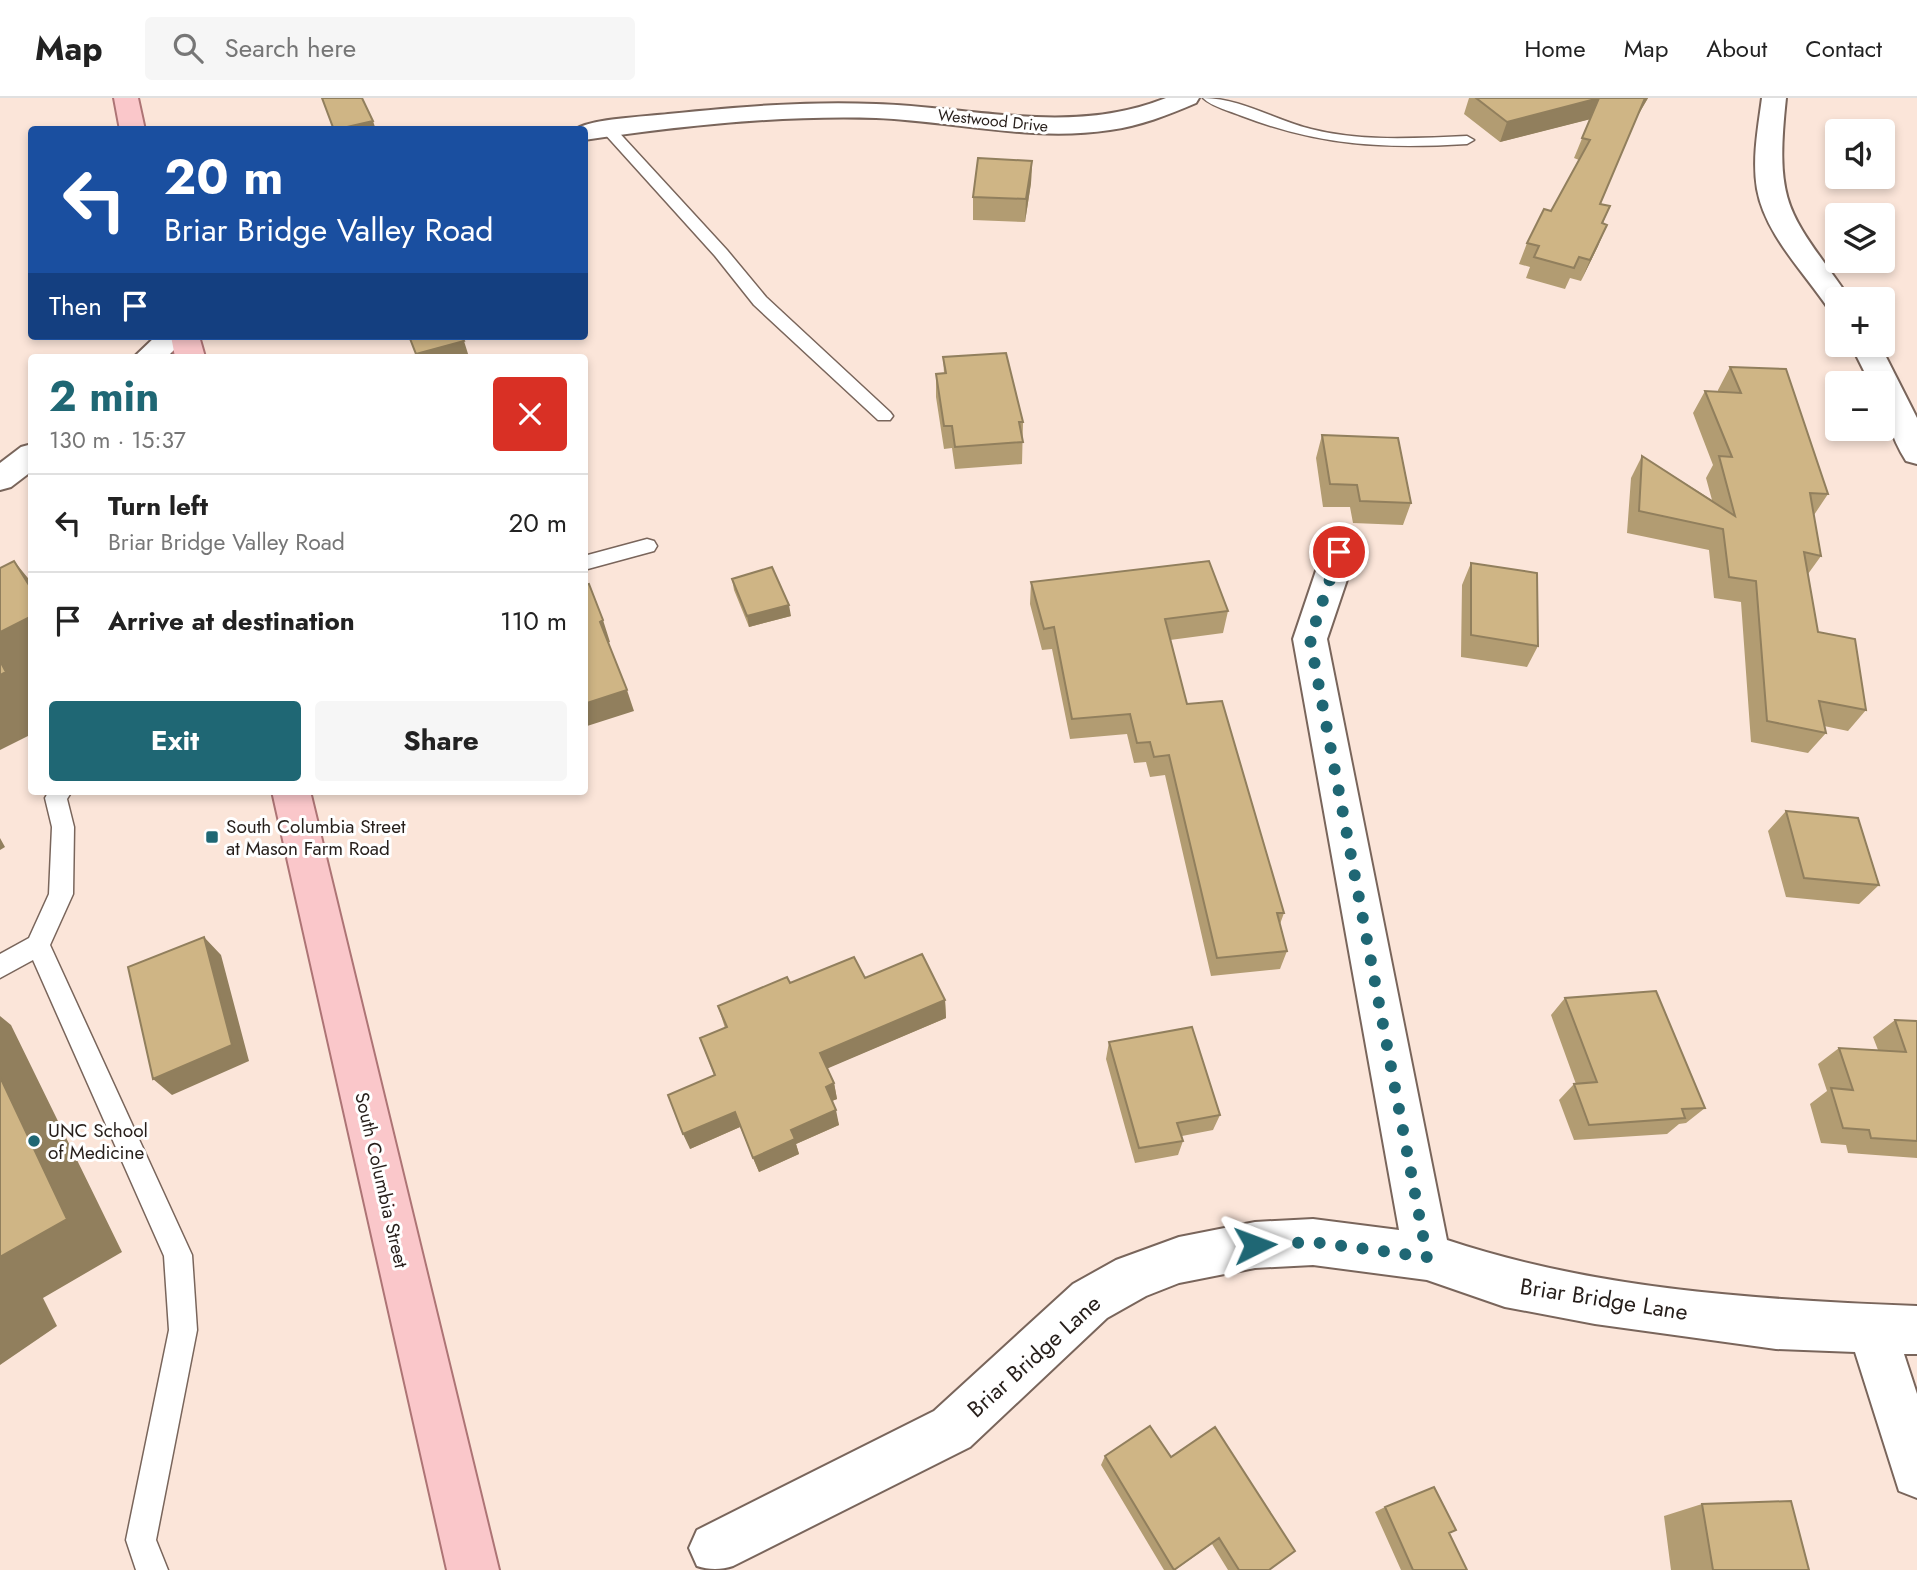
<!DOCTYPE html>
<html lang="en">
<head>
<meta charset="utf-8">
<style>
  :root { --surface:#fff; --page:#f6f6f6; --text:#222; --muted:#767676; --line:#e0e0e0; --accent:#1f6774 }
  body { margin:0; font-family:Jost,sans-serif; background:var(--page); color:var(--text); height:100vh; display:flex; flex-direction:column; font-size:26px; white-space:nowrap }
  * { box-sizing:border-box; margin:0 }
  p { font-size:23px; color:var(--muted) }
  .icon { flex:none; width:38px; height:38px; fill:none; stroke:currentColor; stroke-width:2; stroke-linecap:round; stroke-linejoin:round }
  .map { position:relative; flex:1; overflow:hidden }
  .side { position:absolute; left:28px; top:256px; width:560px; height:441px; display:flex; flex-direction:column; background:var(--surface); border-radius:7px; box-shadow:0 4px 10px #0003 }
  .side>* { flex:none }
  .top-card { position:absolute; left:28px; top:28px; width:560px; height:214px; border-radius:7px; box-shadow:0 4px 10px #0003; background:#1a4fa0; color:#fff; overflow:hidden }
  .tools { position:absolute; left:1825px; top:21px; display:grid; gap:14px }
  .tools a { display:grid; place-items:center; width:70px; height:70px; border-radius:7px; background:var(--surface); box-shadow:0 4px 10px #0003; font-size:35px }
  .pin { position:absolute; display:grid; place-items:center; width:60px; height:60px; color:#fff; margin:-30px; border:4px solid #fff; border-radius:50%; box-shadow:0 2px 7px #0007 }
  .me { position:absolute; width:77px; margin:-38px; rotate:87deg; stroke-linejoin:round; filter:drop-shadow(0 0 5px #0008) }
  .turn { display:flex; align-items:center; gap:24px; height:147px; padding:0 21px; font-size:32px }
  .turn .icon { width:91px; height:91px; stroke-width:2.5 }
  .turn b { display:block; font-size:49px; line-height:60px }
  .then { display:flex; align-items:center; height:66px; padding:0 21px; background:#0003; gap:14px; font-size:26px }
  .round { display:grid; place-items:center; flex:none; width:74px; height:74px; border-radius:7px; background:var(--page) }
  .head { display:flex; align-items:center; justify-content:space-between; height:119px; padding:0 21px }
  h1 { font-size:42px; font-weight:700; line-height:52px; color:var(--accent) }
  .action { display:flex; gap:14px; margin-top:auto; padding:14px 21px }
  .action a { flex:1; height:80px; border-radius:7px; background:var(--accent); color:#fff; font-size:28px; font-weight:700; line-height:80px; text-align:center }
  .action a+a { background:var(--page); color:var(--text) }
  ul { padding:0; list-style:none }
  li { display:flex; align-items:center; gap:21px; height:98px; padding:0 21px; border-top:2px solid var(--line) }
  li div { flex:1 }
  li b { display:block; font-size:26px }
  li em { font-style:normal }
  header { display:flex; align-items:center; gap:42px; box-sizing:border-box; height:98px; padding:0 35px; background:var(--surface); border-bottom:2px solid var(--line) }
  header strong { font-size:33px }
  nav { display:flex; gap:38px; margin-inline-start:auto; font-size:24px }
  .search { width:490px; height:63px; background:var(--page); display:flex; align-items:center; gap:18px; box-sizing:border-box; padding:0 24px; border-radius:7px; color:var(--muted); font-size:26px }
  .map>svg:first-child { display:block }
</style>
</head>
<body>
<header>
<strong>Map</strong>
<div class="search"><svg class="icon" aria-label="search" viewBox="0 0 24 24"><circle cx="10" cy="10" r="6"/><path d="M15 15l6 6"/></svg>Search here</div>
<nav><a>Home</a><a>Map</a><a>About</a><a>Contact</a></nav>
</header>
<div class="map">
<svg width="1917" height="1472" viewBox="0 0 1917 1472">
  <rect width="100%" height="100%" fill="#fbe5d9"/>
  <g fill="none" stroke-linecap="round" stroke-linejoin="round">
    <defs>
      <path id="lane" d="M1203,0C1240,0 1275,22 1311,31C1362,44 1415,40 1467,38L1474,42L1467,46C1384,51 1320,48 1242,18C1230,13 1212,9 1203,0Z
        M608,27L613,28L727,152L766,199L890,314L893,318L890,322H878L754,207L715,158L603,34V28Z
        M647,441L654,443L657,448L654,453L584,472V458Z
        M49,693H72L67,701L74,729L73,796L50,847L192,1157L197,1232L156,1442L168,1472H136L126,1442L169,1232L164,1158L33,862L0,880V856L29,840L49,796L52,729L45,700Z"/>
      <path id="street" d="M1166,0H1199L1196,5C1168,17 1140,28 1110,32C1032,44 953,23 876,20C779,17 681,28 584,42V32H574C593,20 644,19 668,16C737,9 806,3 876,6C973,9 1072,38 1166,0Z
        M1762,0H1786C1774,112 1790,114 1850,201H1838V212L1828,210C1803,173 1765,136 1757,91C1752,61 1758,30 1762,0Z
        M156,238H188L167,259H134Z
        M1851,247H1880L1917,320V366L1906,363C1891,339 1883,313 1883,285H1870Z
        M32,346V373L11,389L0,392V365L21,349Z
        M1339,443L1351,447L1356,455L1327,541L1447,1142C1597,1192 1760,1202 1917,1208V1256H1904L1917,1296V1400L1899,1393L1855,1254L1776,1251L1595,1226L1505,1209L1427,1182L1313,1167L1255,1170L1179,1185L1146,1198L1107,1220L970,1349L733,1468C721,1472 709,1472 697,1468L689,1450L697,1432L934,1313L1073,1186L1116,1162L1179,1139L1255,1124L1313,1121L1399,1132L1293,541L1322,455L1327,447Z"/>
      <path id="primary" d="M114,0H138L145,32H120Z
        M171,238H199L205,259H175Z
        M272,693H310L499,1472H447Z"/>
    </defs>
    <use href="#lane" stroke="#79655b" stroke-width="3"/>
    <use href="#street" stroke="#79655b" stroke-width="4"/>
    <use href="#primary" stroke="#ad7475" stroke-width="4"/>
    <use href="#lane" fill="#fff" fill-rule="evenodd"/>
    <use href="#street" fill="#fff" fill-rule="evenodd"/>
    <use href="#primary" fill="#fac7ca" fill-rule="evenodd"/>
  </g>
  <path fill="#b29c72" d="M1469,0H1648L1633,26L1600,106L1610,108L1603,125L1598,148L1581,183L1570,180L1565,191L1526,180L1530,169L1519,166L1527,145L1551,113L1579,62L1574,60L1590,21L1500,44L1464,16Z
    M1032,63L1031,85L1025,124L973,122V99Z
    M943,259L1023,324L1022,366L955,371L952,350L944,351L936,299V276L944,275Z
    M1730,269L1828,396L1814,417L1821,458L1808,476L1818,534L1866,612L1848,633L1824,628L1826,635L1808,655L1751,644L1741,504L1714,500L1709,452L1627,435L1631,380L1642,358L1712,402L1706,380L1713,367L1693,315L1705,293L1718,294V292Z
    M1322,337L1411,405L1403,427L1353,425L1350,409H1323L1316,360Z
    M1471,465L1538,548L1527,569L1461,559L1462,487Z
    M732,481L791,518L749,529L734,492Z
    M1031,484L1228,513L1223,535L1170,542L1187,606L1284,815L1280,826L1287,853L1280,871L1211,878L1165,677L1150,679L1146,664L1134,665L1127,636L1070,641L1052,551L1042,552L1030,506Z
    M1786,713L1879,787L1859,806L1786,799L1768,733Z
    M865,880L945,902L946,920L827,970L834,985L837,1001L832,1003L839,1027L796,1046L799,1056L759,1074L740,1029L690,1051L714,977L700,940L725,930L718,908L790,885Z
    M1565,900L1705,1010L1686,1025L1679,1026L1667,1036L1574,1042L1559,1002L1574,986H1576L1551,917Z
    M1895,922L1917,923V1060L1848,1055L1846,1047L1821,1045L1810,1006L1827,993L1818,966L1839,950L1878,952L1873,939Z
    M1109,944L1220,1017L1213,1032L1182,1038L1183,1043L1178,1057L1135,1065L1106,961Z
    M1105,1358L1171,1359L1269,1472H1228L1212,1446L1175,1472H1164L1101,1367Z
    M1702,1406L1809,1472H1671L1664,1418Z
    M1385,1409L1449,1435L1467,1472H1401L1375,1414Z"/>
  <path fill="#917f5d" d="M1599,0L1591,21L1500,44L1507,24Z
    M1645,0H1648L1632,27L1641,6Z
    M373,23L376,32H337Z
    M1032,63L1031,85L1025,124L1026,101Z
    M1607,127L1598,148L1581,183L1590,162Z
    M464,243L469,259H417L416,256Z
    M14,463L32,485V492Z
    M789,507L791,518L749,529L747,518Z
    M32,518V636L0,652V534Z
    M603,522L610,544L607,545L600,524Z
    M627,592L634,613L584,629V606Z
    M0,740L5,749L0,752Z
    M204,839L221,857L249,963L172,997L153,981Z
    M945,902L946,920L824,972L820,955Z
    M0,918L11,927L122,1154L43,1200L57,1228L0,1267Z
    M834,985L837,1001L829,1004L826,989Z
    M836,1012L839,1027L796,1046L799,1056L759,1074L753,1060L791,1032Z
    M735,1014L740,1029L690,1051L683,1036Z"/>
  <path fill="#cfb585" stroke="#917f5d" stroke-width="2" d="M322,0H362L373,23L334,32Z
    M1476,0H1645L1600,106L1610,108L1602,125L1607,127L1590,162L1579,159L1574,170L1534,159L1539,148L1527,145L1544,111L1551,113L1590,42L1582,40L1599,0L1507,24Z
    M978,60L1032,63L1026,101L973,99Z
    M409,238H461L464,243L416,256Z
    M1006,255L1023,324H1019L1023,344L955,349L952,328H944L936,276L946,275L943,259Z
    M1730,269L1786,271L1828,396L1810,395L1821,458L1804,454L1818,534L1855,541L1866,612L1819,603L1826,635L1767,623L1756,483L1729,479L1723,431L1639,413L1642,358L1735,418L1719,358L1732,359L1705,293L1741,295Z
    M1322,337L1398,340L1411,405L1360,403L1357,387L1330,386Z
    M14,463L32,492V518L0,534V470Z
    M1209,463L1228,513L1165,521L1187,606L1222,603L1284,815H1277L1287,853L1217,860L1169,657L1154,659L1150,644L1137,645L1130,616L1072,621L1054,529L1044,531L1031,484Z
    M1471,465L1537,475L1538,548L1471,537Z
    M772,469L789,507L747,518L732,481Z
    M589,486L603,522L600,524L627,592L584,606V487Z
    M0,563L6,574L0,577Z
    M1786,713L1858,720L1879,787L1804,780Z
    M204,839L232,947L153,981L128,869Z
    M922,856L945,902L820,955L834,985L826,989L836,1012L791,1032L795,1041L753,1060L735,1014L683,1036L668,997L715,977L700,940L727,929L718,908L787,879L790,885L854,859L865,880Z
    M1656,893L1705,1010L1682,1011L1685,1020L1589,1027L1574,986L1597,984L1565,900Z
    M1895,922L1917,923V1043L1871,1040L1869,1032L1843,1030L1831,990L1853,992L1839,950L1906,954Z
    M1192,929L1220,1017L1177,1025L1183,1043L1139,1050L1109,944Z
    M0,979L67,1121L0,1159Z
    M1150,1328L1171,1359L1215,1329L1295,1453L1269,1472H1239L1219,1440L1174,1472L1105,1358Z
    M1434,1389L1456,1432L1449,1435L1467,1472H1413L1385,1409Z
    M1791,1403L1809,1472H1713L1702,1406Z"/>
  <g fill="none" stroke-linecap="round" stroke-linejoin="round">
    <path stroke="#1f6774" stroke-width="12" stroke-dasharray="0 21.6" d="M1255,1147L1313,1144L1427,1159L1310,541L1339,454"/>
  </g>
  <g fill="#1f6774" stroke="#fff" stroke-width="2.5">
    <rect x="205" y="732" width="14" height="14" rx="3.5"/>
    <circle cx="34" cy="1043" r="7"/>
  </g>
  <g text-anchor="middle" stroke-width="6" stroke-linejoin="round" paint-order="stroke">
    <g font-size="16" fill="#261e1a" stroke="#fff">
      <text transform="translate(993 22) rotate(6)" y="6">Westwood Drive</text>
    </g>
    <g font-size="19" fill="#261e1a" stroke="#fff" text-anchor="start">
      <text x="226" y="735">South Columbia Street<tspan x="226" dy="22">at Mason Farm Road</tspan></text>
      <text x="48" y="1039">UNC School<tspan x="48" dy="22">of Medicine</tspan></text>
    </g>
    <g font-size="19" fill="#261e1a" stroke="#fff">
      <text transform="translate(382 1082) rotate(77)" y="7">South Columbia Street</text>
    </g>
    <g font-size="23" fill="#261e1a" stroke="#fff">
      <text transform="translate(1604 1201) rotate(9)" y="8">Briar Bridge Lane</text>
      <text transform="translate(1034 1258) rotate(-42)" y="8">Briar Bridge Lane</text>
    </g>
  </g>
</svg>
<div class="tools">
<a><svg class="icon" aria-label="sound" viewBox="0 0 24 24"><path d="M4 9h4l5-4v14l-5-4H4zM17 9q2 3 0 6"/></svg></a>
<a><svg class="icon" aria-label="layers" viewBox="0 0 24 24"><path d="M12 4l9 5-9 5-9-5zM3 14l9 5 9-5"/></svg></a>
<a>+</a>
<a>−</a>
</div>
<div class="pin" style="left:1339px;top:454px;background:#d93025"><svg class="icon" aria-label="arrive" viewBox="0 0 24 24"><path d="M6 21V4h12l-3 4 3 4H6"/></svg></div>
<svg class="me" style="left:1255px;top:1147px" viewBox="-20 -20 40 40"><path d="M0-17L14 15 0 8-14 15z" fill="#1f6774" stroke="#fff" stroke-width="4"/></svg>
<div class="top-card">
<div class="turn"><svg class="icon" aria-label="left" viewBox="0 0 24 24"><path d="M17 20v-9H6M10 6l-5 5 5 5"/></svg><div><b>20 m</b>Briar Bridge Valley Road</div></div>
<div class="then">Then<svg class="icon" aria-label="arrive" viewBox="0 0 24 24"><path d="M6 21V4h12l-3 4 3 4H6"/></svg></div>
</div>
<section class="side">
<div class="head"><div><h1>2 min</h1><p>130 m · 15:37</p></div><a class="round" style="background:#d93025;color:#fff"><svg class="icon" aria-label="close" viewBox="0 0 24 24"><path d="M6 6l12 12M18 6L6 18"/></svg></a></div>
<ul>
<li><svg class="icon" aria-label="left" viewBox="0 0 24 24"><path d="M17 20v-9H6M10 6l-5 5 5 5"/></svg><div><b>Turn left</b><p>Briar Bridge Valley Road</p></div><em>20 m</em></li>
<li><svg class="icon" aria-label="arrive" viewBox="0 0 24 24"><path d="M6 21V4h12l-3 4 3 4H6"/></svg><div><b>Arrive at destination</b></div><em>110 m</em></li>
</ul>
<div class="action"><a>Exit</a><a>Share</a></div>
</section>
</div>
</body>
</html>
